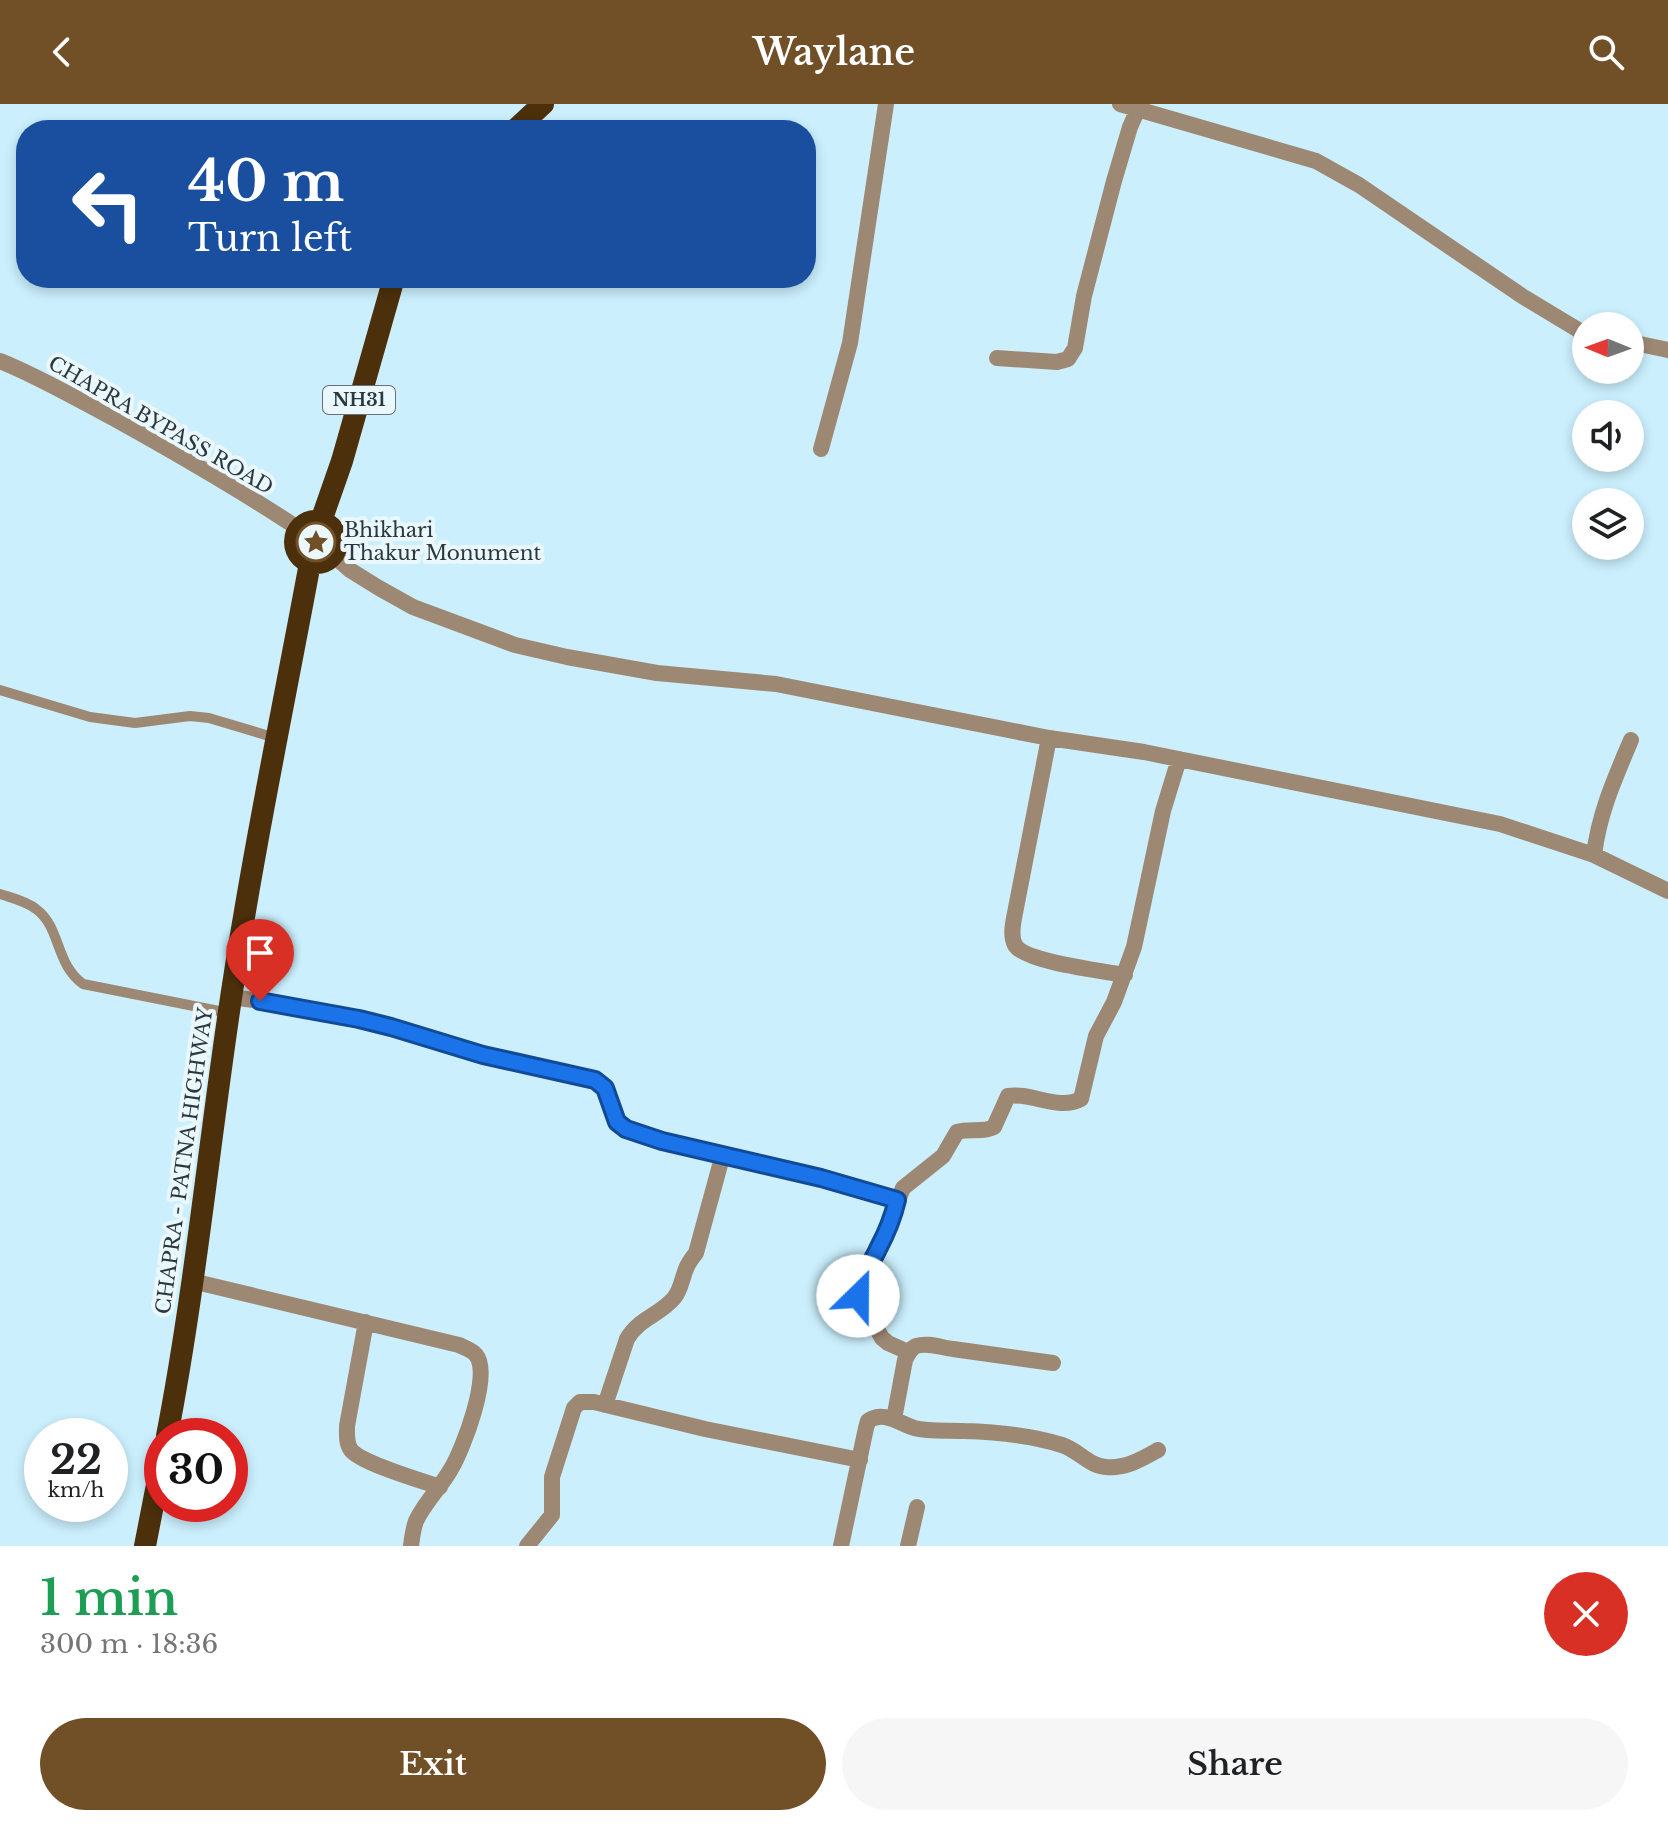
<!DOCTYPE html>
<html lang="en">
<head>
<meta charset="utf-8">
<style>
  :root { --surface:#fff; --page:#f6f6f6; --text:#202124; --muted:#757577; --accent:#714f27 }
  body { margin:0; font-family:"Libre Baskerville",serif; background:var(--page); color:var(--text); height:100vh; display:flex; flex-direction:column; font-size:30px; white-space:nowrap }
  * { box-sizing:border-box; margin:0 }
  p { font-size:26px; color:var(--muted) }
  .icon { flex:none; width:44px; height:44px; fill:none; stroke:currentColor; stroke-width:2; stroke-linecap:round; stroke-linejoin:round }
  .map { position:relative; height:1442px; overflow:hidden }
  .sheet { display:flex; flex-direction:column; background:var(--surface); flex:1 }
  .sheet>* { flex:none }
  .top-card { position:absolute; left:16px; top:16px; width:800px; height:168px; border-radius:32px; box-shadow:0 4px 12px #0003; background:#1a4fa0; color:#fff; overflow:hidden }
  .needle { width:52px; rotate:271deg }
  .controls { position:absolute; left:1572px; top:208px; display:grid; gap:16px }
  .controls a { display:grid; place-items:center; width:72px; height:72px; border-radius:50%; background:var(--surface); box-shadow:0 4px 12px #0003; font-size:40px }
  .speed { position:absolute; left:24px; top:1314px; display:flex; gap:16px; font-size:40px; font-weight:700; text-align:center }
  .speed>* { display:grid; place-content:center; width:104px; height:104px; border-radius:50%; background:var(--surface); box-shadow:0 4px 12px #0003; line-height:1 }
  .speed small { font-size:20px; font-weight:400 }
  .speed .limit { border:12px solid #d22; background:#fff; color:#111 }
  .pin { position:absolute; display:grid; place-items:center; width:68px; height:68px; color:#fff; margin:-82px -34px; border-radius:50% 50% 50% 0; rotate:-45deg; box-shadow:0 0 8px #0007 }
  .pin .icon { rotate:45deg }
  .me { position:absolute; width:88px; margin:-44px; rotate:23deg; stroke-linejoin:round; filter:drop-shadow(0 0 6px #0008) }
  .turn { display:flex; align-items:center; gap:28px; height:168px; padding:0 40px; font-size:36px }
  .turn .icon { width:104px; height:104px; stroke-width:2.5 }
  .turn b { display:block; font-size:56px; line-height:68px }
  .round { display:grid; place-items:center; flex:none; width:84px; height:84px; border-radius:42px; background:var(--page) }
  .summary { display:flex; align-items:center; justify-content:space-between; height:136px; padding:0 40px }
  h1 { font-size:48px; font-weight:600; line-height:60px; color:#1e9e55 }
  .action { display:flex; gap:16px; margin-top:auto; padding:16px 40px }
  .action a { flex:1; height:92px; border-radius:48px; background:var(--accent); color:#fff; font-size:32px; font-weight:600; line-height:92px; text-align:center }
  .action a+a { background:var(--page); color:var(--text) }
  header { display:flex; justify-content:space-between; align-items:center; height:104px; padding:0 40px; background:var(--accent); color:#fff; font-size:36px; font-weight:600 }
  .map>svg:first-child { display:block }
</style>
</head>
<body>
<header><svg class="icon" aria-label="back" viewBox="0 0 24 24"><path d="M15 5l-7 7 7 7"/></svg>Waylane<svg class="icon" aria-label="search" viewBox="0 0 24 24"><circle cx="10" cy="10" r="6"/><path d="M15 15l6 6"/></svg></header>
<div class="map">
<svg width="1668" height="1442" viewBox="0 0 1668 1442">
  <rect width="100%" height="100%" fill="#cbeffd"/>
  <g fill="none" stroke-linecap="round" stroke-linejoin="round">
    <path stroke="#9d8873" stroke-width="10" d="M0,586L90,613L135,619L190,612L209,614L276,634
      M0,790C12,794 26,797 36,805C61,823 55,860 83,880L229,909"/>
    <path stroke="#9d8873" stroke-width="16" d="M1120,0L1316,57L1359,81L1522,192L1580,227L1586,228
      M526,16L543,26
      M1630,238L1668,246
      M997,254L1057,258L1068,255L1075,244L1084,192L1114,77L1130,23L1138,5
      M821,345L850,239L886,0
      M333,451L350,466L379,484L413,503L515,541L567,553L657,569L776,580L1049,634L1144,648L1500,720L1594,751L1668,787
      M1049,634L1015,809C1013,819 1010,832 1015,841C1024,858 1103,867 1125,871
      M1594,751C1599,709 1615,674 1631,636
      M231,893L289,901L359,915L391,923L483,951L595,976L605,984L617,1018L626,1025L662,1037L821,1074L897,1096
      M192,1177L459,1241C465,1244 472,1246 476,1251C492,1270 463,1345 451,1365C441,1383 425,1398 416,1417C413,1425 412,1434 411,1442
      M366,1218L347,1322C347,1331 346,1339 351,1346C361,1359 422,1377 440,1383
      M908,1248L888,1239L882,1234L858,1192V1184L861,1175L880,1142L903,1084L943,1052L957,1028C970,1024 983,1029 994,1023L1008,992C1031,988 1059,1007 1081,995L1096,932L1114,898L1134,843L1163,707L1179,655
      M605,1301L627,1235C639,1214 660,1211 674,1194C681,1186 682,1174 686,1165C688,1159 692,1154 696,1149L723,1050
      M894,1315L905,1256C908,1250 910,1245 916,1242C928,1238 942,1244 953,1245C987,1250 1019,1254 1053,1259
      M527,1442L552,1411V1373L574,1304L580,1298H594L705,1325L860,1356
      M841,1442L866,1324L868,1317C883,1306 899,1319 914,1324C929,1328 948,1326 964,1327C997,1328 1030,1331 1062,1341C1078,1346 1089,1362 1106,1363C1125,1365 1142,1355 1158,1346
      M908,1442L917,1403"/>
    <path stroke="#9d8873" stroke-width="16" d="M0,257C40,273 77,295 115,315C178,350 239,385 299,425"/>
    <path stroke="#4c300c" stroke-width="22" d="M515,26L543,0
      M295 438a21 21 0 1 1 42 0a21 21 0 1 1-42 0Z
      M321,417L342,357L394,174
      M167,1332C195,1187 209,1040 231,894C253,748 283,604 310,459
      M145,1442L162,1355"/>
  </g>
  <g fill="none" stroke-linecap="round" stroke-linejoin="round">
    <defs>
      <path id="route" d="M260,897L359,915L391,923L483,951L595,976L605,984L617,1018L626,1025L662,1037L821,1074L897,1096C893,1113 886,1130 878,1145C871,1161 858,1174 858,1192"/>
    </defs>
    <use href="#route" stroke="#114b97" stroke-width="20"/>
    <use href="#route" stroke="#1a73e8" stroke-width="14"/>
  </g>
  <defs>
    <symbol id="sight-ring" viewBox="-11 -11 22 22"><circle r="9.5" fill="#eaf8fe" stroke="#714f27" stroke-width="1.5"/><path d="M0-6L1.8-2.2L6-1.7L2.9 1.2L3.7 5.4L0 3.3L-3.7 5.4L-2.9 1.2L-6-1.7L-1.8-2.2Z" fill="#714f27"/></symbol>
  </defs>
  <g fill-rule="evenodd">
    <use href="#sight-ring" x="294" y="416" width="44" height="44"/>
  </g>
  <g text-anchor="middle" stroke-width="8" stroke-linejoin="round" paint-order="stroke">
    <rect fill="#eaf8fe" stroke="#647278" stroke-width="2" x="323" y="282" width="72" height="28" rx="6"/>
    <g font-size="18" font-weight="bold" fill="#2b393f">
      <text x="359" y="302">NH31</text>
    </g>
    <g font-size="20" fill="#2b393f" stroke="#eaf8fe">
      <text transform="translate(161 321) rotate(30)" y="7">CHAPRA BYPASS ROAD</text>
      <text transform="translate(184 1057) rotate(-82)" y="7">CHAPRA - PATNA HIGHWAY</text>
    </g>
    <g font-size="20" fill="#2b393f" stroke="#eaf8fe" text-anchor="start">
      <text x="344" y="433">Bhikhari<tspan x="344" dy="23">Thakur Monument</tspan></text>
    </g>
  </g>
</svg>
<div class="controls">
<a><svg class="needle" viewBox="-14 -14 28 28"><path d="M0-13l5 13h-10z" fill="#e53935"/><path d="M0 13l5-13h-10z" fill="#757577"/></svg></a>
<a><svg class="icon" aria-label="sound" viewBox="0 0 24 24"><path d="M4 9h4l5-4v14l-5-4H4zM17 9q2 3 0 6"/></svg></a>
<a><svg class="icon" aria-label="layers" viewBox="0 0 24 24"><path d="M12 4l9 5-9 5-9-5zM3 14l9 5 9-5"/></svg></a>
</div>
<div class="speed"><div>22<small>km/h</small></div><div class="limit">30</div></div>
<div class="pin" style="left:260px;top:897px;background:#d93025"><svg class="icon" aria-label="arrive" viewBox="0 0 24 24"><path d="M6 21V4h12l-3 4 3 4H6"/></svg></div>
<svg class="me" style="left:858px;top:1192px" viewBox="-20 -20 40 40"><circle r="19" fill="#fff"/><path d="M0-13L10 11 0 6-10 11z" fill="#1a73e8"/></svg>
<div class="top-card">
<div class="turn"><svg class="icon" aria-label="left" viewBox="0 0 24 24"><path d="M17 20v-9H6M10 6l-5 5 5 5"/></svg><div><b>40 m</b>Turn left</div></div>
</div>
</div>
<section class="sheet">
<div class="summary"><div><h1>1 min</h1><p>300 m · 18:36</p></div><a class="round" style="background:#d93025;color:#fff"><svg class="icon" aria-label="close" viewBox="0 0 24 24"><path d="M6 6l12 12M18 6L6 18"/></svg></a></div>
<div class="action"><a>Exit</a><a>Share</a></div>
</section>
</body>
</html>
